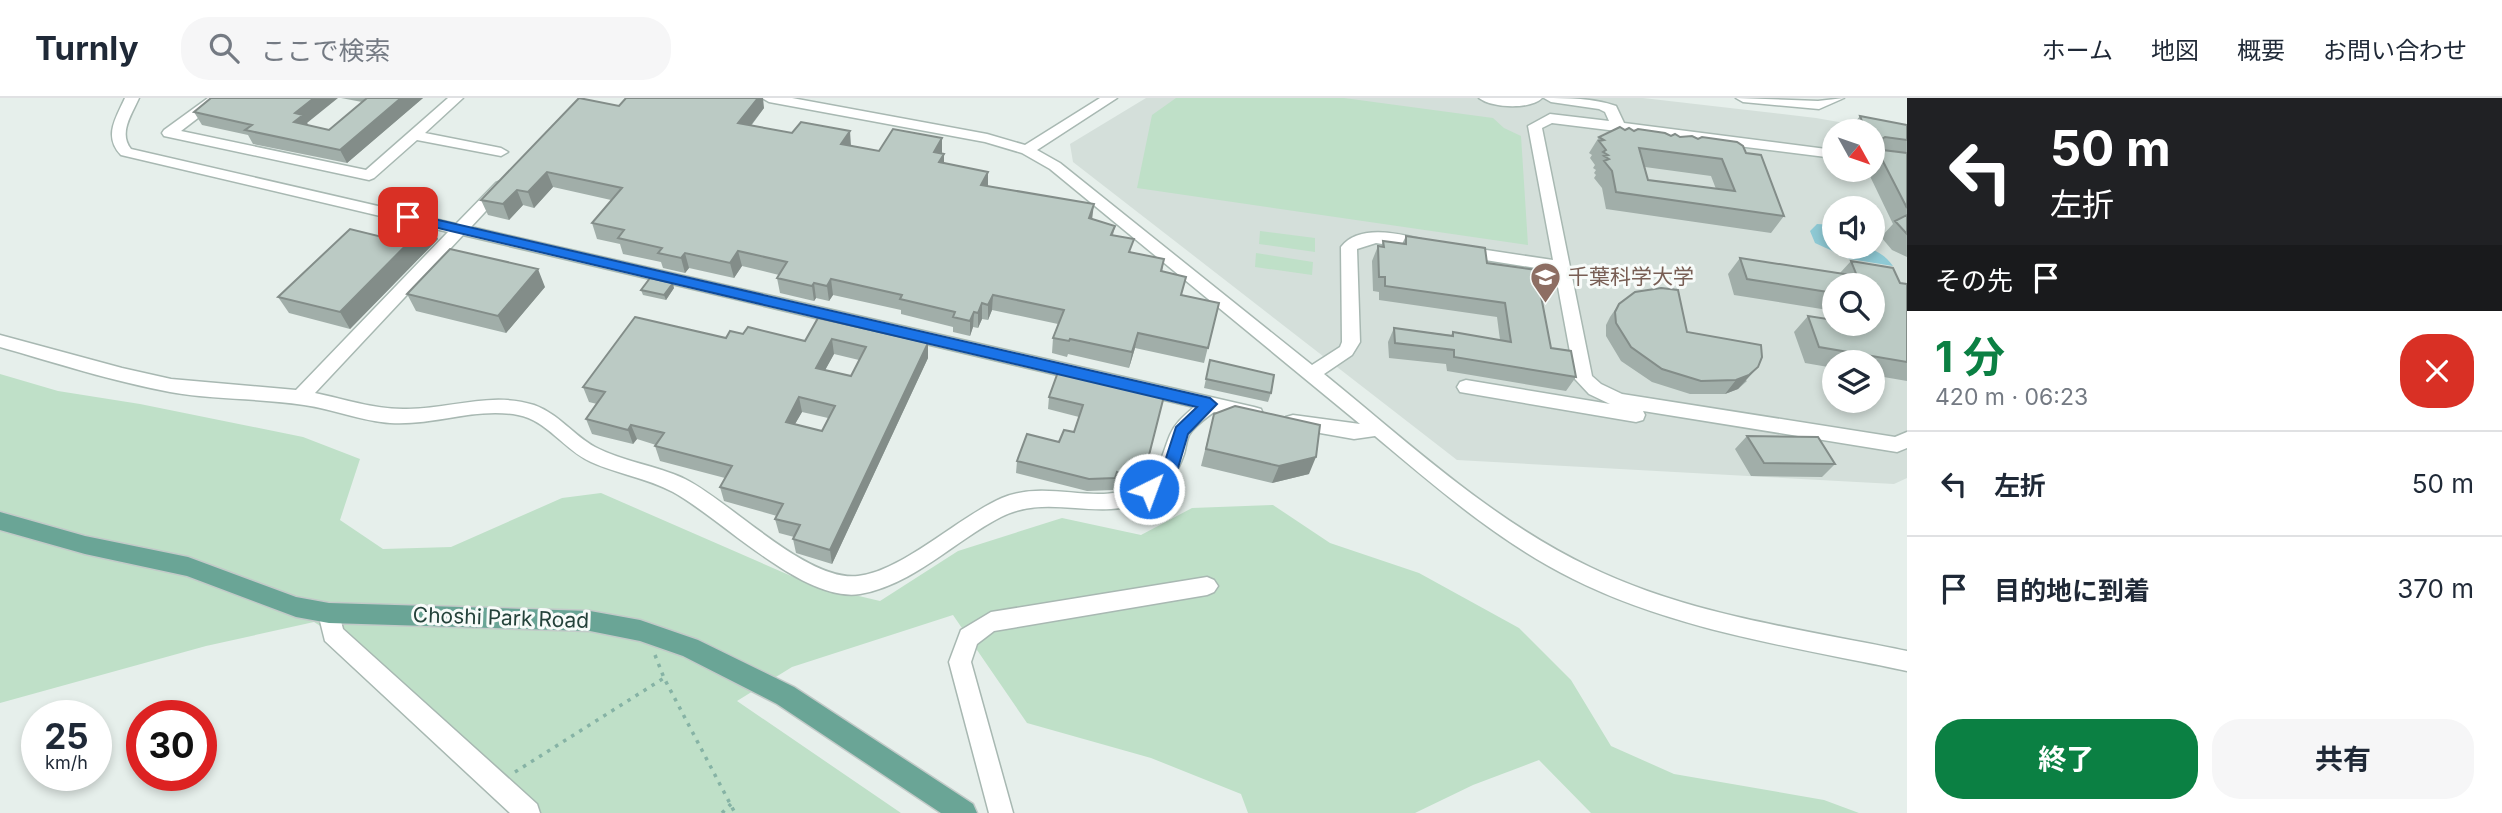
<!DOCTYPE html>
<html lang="ja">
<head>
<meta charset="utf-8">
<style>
  :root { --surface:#fff; --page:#f6f6f7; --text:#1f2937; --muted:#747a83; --line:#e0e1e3; --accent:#0b8043 }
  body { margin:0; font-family:Inter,"Noto Sans JP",sans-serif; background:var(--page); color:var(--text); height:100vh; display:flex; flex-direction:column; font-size:26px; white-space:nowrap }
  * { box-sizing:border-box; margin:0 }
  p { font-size:23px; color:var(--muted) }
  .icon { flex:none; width:38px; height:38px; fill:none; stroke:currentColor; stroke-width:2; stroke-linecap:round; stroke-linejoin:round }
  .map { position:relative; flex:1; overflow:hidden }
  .drawer { display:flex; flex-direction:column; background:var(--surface); width:595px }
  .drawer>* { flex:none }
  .banner { background:#202124; color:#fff; overflow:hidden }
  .needle { width:46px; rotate:130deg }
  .controls { position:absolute; left:1822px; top:21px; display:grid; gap:14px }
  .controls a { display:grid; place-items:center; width:63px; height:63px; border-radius:50%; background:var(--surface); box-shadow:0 4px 10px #0003; font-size:35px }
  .speed { position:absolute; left:21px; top:602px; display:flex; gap:14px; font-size:35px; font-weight:700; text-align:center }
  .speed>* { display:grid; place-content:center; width:91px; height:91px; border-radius:50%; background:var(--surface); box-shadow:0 4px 10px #0003; line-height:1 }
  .speed small { font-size:18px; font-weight:400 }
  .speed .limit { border:10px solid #d22; background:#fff; color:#111 }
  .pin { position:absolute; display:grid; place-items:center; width:60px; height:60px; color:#fff; margin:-30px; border-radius:14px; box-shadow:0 4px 10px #0006 }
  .me { position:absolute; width:77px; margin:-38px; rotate:42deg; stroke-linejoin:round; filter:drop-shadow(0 0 5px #0008) }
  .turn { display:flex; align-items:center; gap:24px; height:147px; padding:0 28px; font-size:32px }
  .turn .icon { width:91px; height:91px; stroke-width:2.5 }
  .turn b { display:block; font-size:49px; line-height:60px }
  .then { display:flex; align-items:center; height:66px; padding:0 28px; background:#0003; gap:14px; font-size:26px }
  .round { display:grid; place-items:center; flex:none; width:74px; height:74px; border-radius:28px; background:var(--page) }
  .summary { display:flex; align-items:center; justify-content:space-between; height:119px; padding:0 28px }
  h1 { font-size:42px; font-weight:700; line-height:52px; color:var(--accent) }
  .primary-button { display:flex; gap:14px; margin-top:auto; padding:14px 28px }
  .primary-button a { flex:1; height:80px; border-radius:28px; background:var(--accent); color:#fff; font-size:28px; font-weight:700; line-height:80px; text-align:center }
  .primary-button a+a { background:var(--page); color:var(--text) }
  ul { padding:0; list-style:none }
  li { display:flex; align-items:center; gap:21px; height:105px; padding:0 28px; border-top:2px solid var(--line) }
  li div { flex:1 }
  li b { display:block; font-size:26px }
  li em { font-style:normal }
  header { display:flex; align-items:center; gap:42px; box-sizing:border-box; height:98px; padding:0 35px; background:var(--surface); border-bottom:2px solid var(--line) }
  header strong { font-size:33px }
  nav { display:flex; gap:38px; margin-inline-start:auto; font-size:24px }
  .search { width:490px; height:63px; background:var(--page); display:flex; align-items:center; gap:18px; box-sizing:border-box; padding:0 24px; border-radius:28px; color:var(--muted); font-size:26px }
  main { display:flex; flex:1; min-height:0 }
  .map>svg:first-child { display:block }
</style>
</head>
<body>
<header>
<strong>Turnly</strong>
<div class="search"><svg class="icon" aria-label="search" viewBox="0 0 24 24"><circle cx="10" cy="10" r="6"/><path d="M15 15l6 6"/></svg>ここで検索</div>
<nav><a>ホーム</a><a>地図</a><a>概要</a><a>お問い合わせ</a></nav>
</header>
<main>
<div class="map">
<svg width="1907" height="715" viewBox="0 0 1907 715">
  <rect width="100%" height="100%" fill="#e6efeb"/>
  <path fill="#d4dfda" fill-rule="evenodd" d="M1146,0H1643L1816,20L1907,36V380L1894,386L1457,362L1073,64L1070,46ZM1834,33H1872V72H1834ZM1834,110H1872V149H1834ZM1834,187H1872V226H1834ZM1834,264H1872V303H1834Z"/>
  <path fill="#bfe0c8" d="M1176,0H1344L1493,20L1504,30L1521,38L1528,147L1137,90L1152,17Z
    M1260,133L1315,140V154L1259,146Z
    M1256,155L1313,164L1312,177L1255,169Z
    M0,276L58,293L140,306L303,339L360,361L340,422L383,451L451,449L562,400L601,395L812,487L880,503L958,453L1062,420L1141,437L1192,410L1273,407L1330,445L1419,475L1519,530L1571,582L1611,648L1674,676L1824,702L1859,715H1591L1539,662L1473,687L1415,715H1248L1241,696L1151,660L1027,625L953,517L792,569L737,603L901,715H533L346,544L314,524L206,548L0,605Z"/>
  <path fill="#8ec9d4" d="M1817,126L1834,127V149C1858,149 1877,146 1893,168L1850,161L1815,145L1810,133Z"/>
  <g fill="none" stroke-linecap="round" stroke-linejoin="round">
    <defs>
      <path id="minor" d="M125,0H139C132,16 118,35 131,51L456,126L496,85L501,83L509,88L471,129L1254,309L1261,311L1263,316L1261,321L1254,323L1214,314C1206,320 1194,328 1189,337C1186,343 1186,350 1184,356C1179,371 1170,386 1157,395C1109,431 1053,392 1001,419C954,443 913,487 860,496C803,505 721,420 673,394C647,380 617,376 591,364C564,352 547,322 518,317C475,309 433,328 390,325C361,323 333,311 304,307C260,300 214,302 170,294C112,283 56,265 0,249V237L122,270L171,281L296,292L448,134L121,57C103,38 116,20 125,0ZM463,137L1194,309C1185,317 1175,325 1170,337C1162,356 1161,373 1141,385C1102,411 1049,380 1002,400C958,419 903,473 858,478C807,484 731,404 685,381C656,367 623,364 595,349C573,337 559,316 534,307C490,293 448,312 403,311C373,311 344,301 315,295Z
        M208,0H224L181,33L366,72L448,0H463L425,35L501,50L508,54L501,58L417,42L374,80L369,82L164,38L162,35L164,32Z
        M762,0H792L987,36L1025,47L1100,0H1117L1037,52L1060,65L1312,267L1340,249L1342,244L1341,149C1360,124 1406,137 1432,144L1434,148L1426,153L1376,145L1357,151L1360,244L1352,257L1324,276C1408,344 1491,422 1590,469C1689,517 1801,531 1907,553V573C1795,549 1677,533 1573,481C1500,445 1437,390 1375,338L1354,341L1286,329L1284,324L1286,319L1293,317L1360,326L1050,71L1022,55L985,44L769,4Z
        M1479,0H1542C1530,12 1492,10 1479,0Z
        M1544,0C1568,0 1593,0 1616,8L1624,25L1834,52V60L1552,25L1542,30L1592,278L1601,286L1622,296L1895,339L1907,334V350L1897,354L1643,313L1645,317L1643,322L1636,324L1460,294L1457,289L1460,284L1466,282L1610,306L1589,296L1575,281L1555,173L1460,158L1452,153L1460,148L1553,162L1528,28L1550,16L1609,23L1605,14L1599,11L1551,4Z
        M1736,0L1818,3L1844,0L1819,11L1743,4Z
        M1207,479L1214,482L1218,488L1214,494L1207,497L994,533L977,546L971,564L1013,715H989L949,564L961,532L991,514Z
        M329,506L337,508L343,531L537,706L540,715H510L325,543L318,515L321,508Z"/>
      <path id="major" d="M0,414L85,438L188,459L296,499L329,505L590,513L640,522L698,542L794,589L973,706L977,715H941L777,606L683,558L640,543L590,533L329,525L296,519L187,478L85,456L0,432Z"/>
    </defs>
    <use href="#minor" stroke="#a8b8b2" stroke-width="3"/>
    <use href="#major" stroke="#c2cac8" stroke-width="3"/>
    <path stroke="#86b3a5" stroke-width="3.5" stroke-dasharray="3.5 6" stroke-linecap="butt" d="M655,557L664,580L735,715
      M515,674L664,580
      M722,715L731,706"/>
    <use href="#minor" fill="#fff" fill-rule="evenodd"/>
    <use href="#major" fill="#6aa596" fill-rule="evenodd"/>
  </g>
  <path fill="#a1aea9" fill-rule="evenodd" d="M341,0H423L347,65L253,46L248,37L202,27L194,14L307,25L309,28L329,32L362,4Z
    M619,8L764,10L751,28L879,53L942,55L944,65L988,74V89L1115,128L1113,137L1131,154L1164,161L1162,174L1182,197L1219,205L1204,265L1135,250L1129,270L1068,256L1067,259L1052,255L1053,240L1058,226L992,212L988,222L982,221L978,230L973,229L970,238L953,234V229L901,216V212L833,197L829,203L816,200L814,203L780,195L777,180L779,177L742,168L734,180L689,170L685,175L663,170L661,164L623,156L620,146L597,141L592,125L611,102L553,89L534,110L523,107L509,122L488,117L481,102Z
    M1860,18L1907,27V159L1892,152L1881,139L1893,126L1867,72H1872V33H1848Z
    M1625,32L1698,41L1746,55L1784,118L1771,135L1606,111L1602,90L1594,80L1596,77L1594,75L1596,72L1593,70L1595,67L1590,60L1592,57L1589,55L1599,39ZM1645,69L1711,78L1716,91L1648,82Z
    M429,124L438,141L350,231L289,215L278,199L382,139Z
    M1406,138L1487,165L1551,250L1576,279L1566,293L1447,273L1446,266L1389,260L1388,244L1394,230L1451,237L1453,234L1500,242L1497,219L1379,202V194L1373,193L1372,163L1378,148L1381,149L1383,143L1402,146Z
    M1740,160L1840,175L1851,163L1900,185L1907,186V283L1872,277V264H1834V270L1805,265L1794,234L1808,218L1834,226H1872V187H1834V213L1734,197L1728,176Z
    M545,189L506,235L416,213L407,196Z
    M674,190L666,202L643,197L641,192Z
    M1619,206L1687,234L1747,283L1738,291L1725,296H1690L1652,284L1621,263L1606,238V227L1610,219Z
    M818,220L928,260L832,466L796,455L793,441L794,439L779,435L775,421L777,418L724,403L720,389L725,380L660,363L655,348L656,347L637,341L633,346L592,336L586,321L597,306L589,304L583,289L726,240L743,236L805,243ZM834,256L859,262L851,278L825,272ZM802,314L828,320L822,333L795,326Z
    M1210,262L1271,295L1268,304L1204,290Z
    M1058,274L1147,365L1149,366L1146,377L1128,388L1115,385L1113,392L1087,393L1016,375L1017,363L1059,344L1074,334L1079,319L1048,311L1049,299Z
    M1214,316L1309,376L1272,385L1201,368Z
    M1747,338L1835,366L1822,379L1751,378L1735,351Z"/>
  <path fill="#838d89" d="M314,0H338L307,25L310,30L294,24L295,15Z
    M401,0H423L347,65L340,52Z
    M758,0H763L764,10L741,40L738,25Z
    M850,33L851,48L841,46Z
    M942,40V55L934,54Z
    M944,56V71L939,64Z
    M547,74L553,89L534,110L528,94Z
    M988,74V89L981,87Z
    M517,92L523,107L509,122L503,106Z
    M1094,106L1092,122L1089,120Z
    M429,124L438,141L350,231L340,214Z
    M738,153L742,168L734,180L730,165Z
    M685,155L689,170L685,175L681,160Z
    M538,171L545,189L506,235L498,218Z
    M831,181L833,197L829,203L827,188Z
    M673,185L674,190L666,202L664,197Z
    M814,185L816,200L814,203L812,188Z
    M993,197L992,212L988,222V207Z
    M982,205V221L978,230V215Z
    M974,214L973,229L970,238V223Z
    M1138,235L1135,250L1129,270L1132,254Z
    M832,241L834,256L818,285L816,270Z
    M928,245V260L832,466L830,452Z
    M1758,269L1738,291L1725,296L1736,282Z
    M799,299L802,314L788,338L786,324Z
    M631,327L637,341L633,346L628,332Z
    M1316,359L1309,376L1272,385L1279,368Z
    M1149,366L1146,377L1128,388L1130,377Z"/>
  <path fill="#bbcac4" stroke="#838d89" stroke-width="2" fill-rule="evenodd" d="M211,0H314L295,15L303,17L294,24L329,32L367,0H401L340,52L245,32L252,27L194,14Z
    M579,0L619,8L626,0H758L738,25L792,35L801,24L850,33L841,46L879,53L893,31L942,40L934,54L944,56L939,64L988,74L981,87L1094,106L1089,120L1115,128L1111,137L1134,141L1129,154L1164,161L1161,173L1186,179L1181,197L1219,205L1208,250L1138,235L1132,254L1070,241L1069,243L1053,240L1064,212L993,197L988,207L982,205L978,215L974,214L970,223L953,219L955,214L900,201L902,197L831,181L827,188L814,185L812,188L777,180L787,164L738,153L730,165L685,155L681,160L658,155L662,150L618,140L624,132L592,125L622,90L547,74L528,94L517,92L503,106L481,102Z
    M1860,18L1907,27V42L1885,39L1882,41L1883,52L1907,55V110L1872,42V33H1866Z
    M1620,29L1625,32L1629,30L1634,33L1638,31L1665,35L1671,38L1675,36L1680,39L1692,38L1698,41L1702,39L1737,44L1743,48L1746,55L1761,57L1784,118L1616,94L1612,73L1604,63L1609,61L1604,58L1608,57L1603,54L1606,52L1599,43L1604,42L1599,39ZM1639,50L1722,61L1735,93L1648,82Z
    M1907,117V136L1895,123Z
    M403,118L429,124L340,214L278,199L350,131L382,139Z
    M1406,138L1485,150L1487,165L1536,172L1551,250L1571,253L1576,279L1454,259V252L1395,245L1394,230L1453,238V234L1511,244L1505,205L1385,188V179H1379L1378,148L1384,149L1383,143L1406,146Z
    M450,151L538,171L498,218L407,196Z
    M1740,160L1857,178L1851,163L1893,170L1900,185L1907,186V264L1819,249L1808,218L1834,222V226H1856L1867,228V226H1872V187H1834V195L1747,181Z
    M650,180L673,185L664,197L641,192Z
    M1661,190L1678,192L1687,234L1761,247L1762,259L1758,269L1749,277L1736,282L1701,283L1662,271L1631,249L1616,225L1615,214L1619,206L1635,194Z
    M635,219L726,240L730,233L743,236L748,229L805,243L818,220L928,245L830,452L793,441L800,427L775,421L783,406L720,389L732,368L655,348L664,335L631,327L628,332L586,321L605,294L583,289ZM832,241L866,249L851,278L816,270ZM799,299L835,308L822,333L786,324Z
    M1210,262L1274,277L1271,295L1206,281Z
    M1058,274L1164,298L1147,365L1149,366L1130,377L1117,374L1115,380L1089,381L1017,363L1027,336L1059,344L1064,332L1074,334L1083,307L1049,299Z
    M1235,308L1320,327L1316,359L1279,368L1206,351L1214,316Z
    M1747,338L1818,339L1835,366L1764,365Z"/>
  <path fill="#1a73e8" stroke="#114b97" stroke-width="2" d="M408,115L1210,300L1217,306L1188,336L1178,370L1155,395H1143L1141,391L1143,386L1165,363L1176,329L1197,309L404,122V116Z"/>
  <defs>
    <symbol id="university-pin" viewBox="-11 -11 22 30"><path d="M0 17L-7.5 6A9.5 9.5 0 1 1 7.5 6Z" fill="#8d6e63" stroke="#f7fbf9"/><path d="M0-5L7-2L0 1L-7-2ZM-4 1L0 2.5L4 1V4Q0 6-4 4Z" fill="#fff"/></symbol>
  </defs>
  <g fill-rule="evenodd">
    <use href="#university-pin" x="1528" y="162" width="35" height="47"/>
  </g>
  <g text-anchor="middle" stroke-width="6" stroke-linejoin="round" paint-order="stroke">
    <g font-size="21" fill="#785e54" stroke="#f7fbf9" text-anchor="start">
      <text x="1568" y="186">千葉科学大学</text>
    </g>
    <g font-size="21" fill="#24423a" stroke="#f7fbf9">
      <text transform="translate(501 520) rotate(2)" y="7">Choshi Park Road</text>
    </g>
  </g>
</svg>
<div class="controls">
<a><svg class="needle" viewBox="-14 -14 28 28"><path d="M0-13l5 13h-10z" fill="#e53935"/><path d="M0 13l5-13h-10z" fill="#747a83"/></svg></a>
<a><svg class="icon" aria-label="sound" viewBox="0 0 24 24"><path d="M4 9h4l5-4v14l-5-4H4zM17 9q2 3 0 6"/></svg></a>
<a><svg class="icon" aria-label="search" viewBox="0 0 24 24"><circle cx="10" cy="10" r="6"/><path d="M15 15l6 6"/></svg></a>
<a><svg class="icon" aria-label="layers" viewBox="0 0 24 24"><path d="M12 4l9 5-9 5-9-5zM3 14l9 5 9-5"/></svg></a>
</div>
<div class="speed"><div>25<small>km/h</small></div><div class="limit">30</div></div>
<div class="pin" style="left:408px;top:119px;background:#d93025"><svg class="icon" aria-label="arrive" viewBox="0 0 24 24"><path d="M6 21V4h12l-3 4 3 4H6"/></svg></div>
<svg class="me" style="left:1149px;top:391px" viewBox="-20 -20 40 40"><circle r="17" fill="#1a73e8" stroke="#fff" stroke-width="3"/><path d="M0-11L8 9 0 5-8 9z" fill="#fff"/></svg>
</div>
<section class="drawer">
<div class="banner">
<div class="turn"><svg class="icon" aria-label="left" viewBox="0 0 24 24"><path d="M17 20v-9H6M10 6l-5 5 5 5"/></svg><div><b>50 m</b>左折</div></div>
<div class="then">その先<svg class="icon" aria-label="arrive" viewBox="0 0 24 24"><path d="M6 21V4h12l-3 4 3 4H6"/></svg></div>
</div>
<div class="summary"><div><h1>1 分</h1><p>420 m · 06:23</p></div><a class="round" style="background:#d93025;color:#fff"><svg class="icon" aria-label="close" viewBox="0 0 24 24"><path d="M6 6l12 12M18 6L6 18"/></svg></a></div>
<ul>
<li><svg class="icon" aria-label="left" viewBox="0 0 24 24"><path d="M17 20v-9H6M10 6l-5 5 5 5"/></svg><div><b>左折</b></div><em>50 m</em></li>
<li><svg class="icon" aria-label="arrive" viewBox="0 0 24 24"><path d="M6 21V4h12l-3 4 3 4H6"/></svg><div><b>目的地に到着</b></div><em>370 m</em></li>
</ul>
<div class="primary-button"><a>終了</a><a>共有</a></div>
</section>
</main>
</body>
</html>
